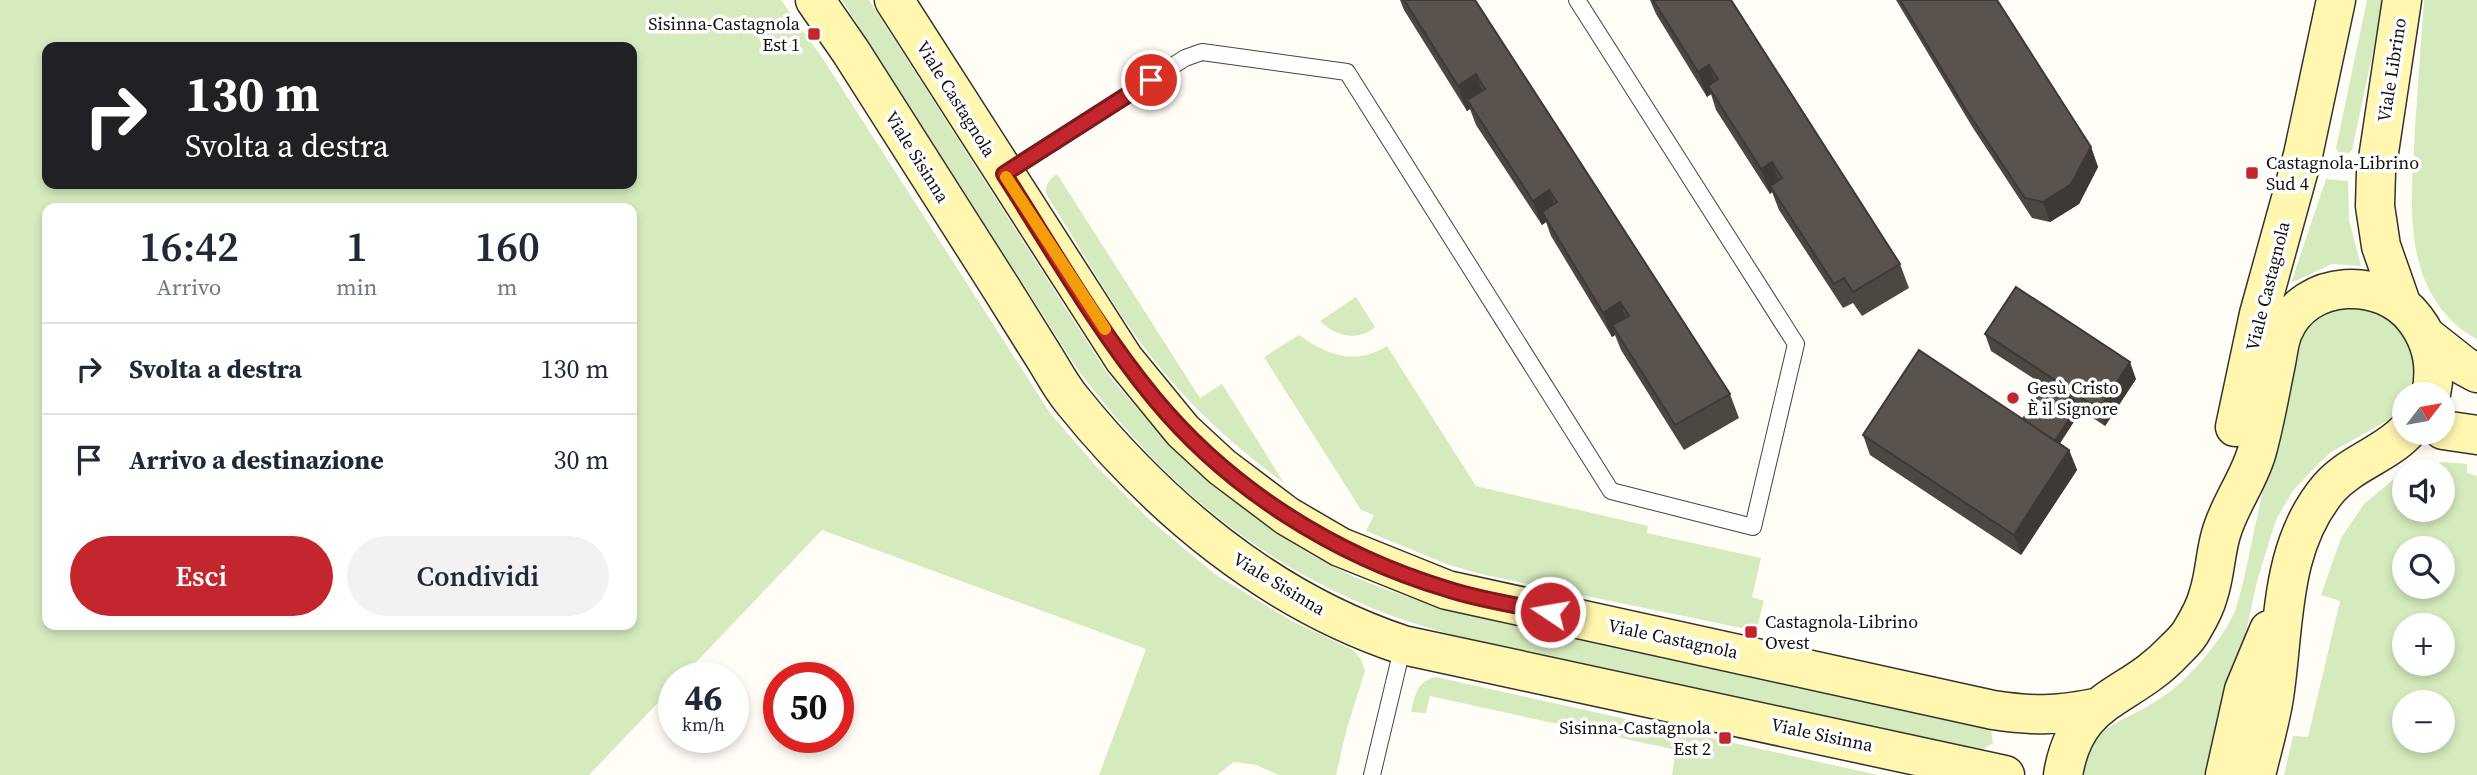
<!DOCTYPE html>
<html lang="it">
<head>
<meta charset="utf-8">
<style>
  :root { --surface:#fff; --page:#f2f2f3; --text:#1f2937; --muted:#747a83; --line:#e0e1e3; --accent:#c4262e }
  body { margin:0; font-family:"Source Serif 4",serif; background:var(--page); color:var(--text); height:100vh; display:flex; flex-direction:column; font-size:26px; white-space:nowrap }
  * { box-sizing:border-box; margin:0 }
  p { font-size:23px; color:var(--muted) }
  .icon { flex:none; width:38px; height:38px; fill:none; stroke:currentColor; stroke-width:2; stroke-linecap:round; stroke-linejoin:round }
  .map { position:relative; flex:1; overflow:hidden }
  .details { position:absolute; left:42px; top:203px; width:595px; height:427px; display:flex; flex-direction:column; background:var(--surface); border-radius:14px; box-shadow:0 4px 10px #0003 }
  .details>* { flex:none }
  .top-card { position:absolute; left:42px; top:42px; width:595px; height:147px; border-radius:14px; box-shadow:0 4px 10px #0003; background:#202124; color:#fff; overflow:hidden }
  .needle { width:46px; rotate:59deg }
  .buttons { position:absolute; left:2392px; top:382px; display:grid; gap:14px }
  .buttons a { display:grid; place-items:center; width:63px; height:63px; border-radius:50%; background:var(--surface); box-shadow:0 4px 10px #0003; font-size:35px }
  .speed { position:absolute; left:658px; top:662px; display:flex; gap:14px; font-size:35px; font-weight:700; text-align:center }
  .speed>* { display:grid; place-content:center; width:91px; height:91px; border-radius:50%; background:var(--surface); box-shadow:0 4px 10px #0003; line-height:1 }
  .speed small { font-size:18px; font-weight:400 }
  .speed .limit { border:10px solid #d22; background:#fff; color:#111 }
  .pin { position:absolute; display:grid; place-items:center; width:60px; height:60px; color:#fff; margin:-30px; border:4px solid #fff; border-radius:50%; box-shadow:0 2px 7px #0007 }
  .me { position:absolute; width:77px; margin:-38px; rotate:282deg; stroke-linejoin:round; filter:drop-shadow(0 0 5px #0008) }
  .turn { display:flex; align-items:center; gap:24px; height:147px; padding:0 28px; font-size:32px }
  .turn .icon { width:91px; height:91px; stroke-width:2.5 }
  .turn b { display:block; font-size:49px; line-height:60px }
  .eta { display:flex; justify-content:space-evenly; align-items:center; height:119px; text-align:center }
  .eta b { font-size:42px; font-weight:600; line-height:49px }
  .button { display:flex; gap:14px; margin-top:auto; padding:14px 28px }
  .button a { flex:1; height:80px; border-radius:42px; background:var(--accent); color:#fff; font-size:28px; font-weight:600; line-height:80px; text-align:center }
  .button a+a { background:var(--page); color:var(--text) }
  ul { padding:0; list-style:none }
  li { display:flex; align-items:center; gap:21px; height:91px; padding:0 28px; border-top:2px solid var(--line) }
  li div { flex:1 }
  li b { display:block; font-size:26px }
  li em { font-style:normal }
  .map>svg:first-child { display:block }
</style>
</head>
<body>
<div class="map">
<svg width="2477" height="775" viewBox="0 0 2477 775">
  <rect width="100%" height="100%" fill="#fffdf5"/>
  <path fill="#d5ebbd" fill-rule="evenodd" d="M0,0H781L823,59L1050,413L1094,464L1150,520L1216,575L1292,621L1353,650L1361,659L1365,671L1347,728L1336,775H1279L1256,765L1234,762L1217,775H1099L1146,649L822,530L682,677H674V686L589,775H0ZM47,47H632V184H47ZM632,208V625H47V208Z
    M842,0H869L1107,373C1170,450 1243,519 1332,566C1367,585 1408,596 1446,610L1981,727L1991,731L1993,743L1982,750L1973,748C1861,724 1749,700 1637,675C1554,658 1469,644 1390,615C1259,566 1161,481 1078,370Z
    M2367,0H2384L2352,150L2349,153L2338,152L2336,148Z
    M2424,0H2477V339C2450,326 2428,296 2420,266C2407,222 2413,173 2415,128C2418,85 2421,43 2424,0Z
    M1057,174L1200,398L1222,384L1284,483C1234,446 1188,405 1150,355C1111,305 1080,247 1046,194C1045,185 1049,179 1057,174Z
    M2326,179L2348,181L2349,220L2361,266L2332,264L2291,283Z
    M1356,297L1375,327C1359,342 1334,336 1320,321Z
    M2343,306C2355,307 2369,307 2380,314C2409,330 2422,364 2408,394H2404L2402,407L2389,420L2331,452L2311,471L2292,492L2276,520L2257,581L2215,775H2083C2092,722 2120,725 2158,700C2187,682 2222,641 2235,611C2239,599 2242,586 2245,574L2293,348C2306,327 2320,316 2343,306Z
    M1299,335C1326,355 1356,366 1387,346L1476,486L1648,526L1647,533L1761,558L1752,597L1764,601L1756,631L1485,575L1449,565L1366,531L1374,515L1361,510L1264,357Z
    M2442,462L2467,464V473L2477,476V775H2284L2293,736L2308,737L2340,601L2321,595L2341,538L2364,504L2400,474L2404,473V509H2443V471H2411ZM2404,548H2443V586H2404ZM2404,625H2443V663H2404ZM2404,702H2443V740H2404Z
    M1436,677L1878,775H1672L1676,750L1430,696L1426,713L1411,712C1415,695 1417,681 1436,677Z"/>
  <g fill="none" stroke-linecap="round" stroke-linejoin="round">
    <defs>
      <path id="service" d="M1004,174L1185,58L1202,52L1347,72L1611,491L1753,527L1796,344L1577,0
        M1372,775L1403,645"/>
      <path id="secondary" d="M815,0L851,52C901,131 951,210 1001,288C1016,312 1031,336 1046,360C1054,373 1062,388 1072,400C1159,508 1270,601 1403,645L2005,775
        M894,0L1124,359L1183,431L1222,467L1287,516L1340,547L1447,590L1993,710C2033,716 2055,716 2095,708
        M2401,303L2381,246L2375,206L2376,172L2402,0
        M2426,336L2464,366L2477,373
        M2235,427L2259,314L2303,155L2336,0
        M2443,430L2477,435
        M2063,775C2076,695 2128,701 2175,650C2181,644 2188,638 2192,630C2198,620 2205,608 2208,596C2215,576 2215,554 2221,534C2229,505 2249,480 2257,451C2265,422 2270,392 2276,363C2278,353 2279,341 2283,332C2305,278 2383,276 2415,319C2432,341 2437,367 2431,394
        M2225,775L2244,690L2269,630
        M2256,775C2262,749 2270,723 2274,697C2285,625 2279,547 2329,488C2351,463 2384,455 2406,432"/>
    </defs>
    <use href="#service" stroke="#444" stroke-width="18"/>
    <use href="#secondary" stroke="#333" stroke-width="41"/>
    <use href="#service" stroke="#fff" stroke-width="16"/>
    <use href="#secondary" stroke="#fff6b0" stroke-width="38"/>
  </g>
  <path fill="#4d4742" d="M1400,0H1475L1730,394L1739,418L1684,450L1621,350L1615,335L1612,337L1551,236L1546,222L1542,225L1476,125L1470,109L1467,111L1404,10Z
    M1650,0H1731L1900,264L1909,288L1862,316L1853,303L1843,308L1779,210L1772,192L1770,194L1716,110L1711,94L1707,97L1656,14Z
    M1896,0H1997L2091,147L2098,167L2079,204L2050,222L2032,218L1973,128Z
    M1985,334L2136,379L2105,426L2081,410L2060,443L2069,450L2077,470L2021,555L1870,455L1863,435L2023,419L2045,386L1991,351Z"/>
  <path fill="#3f3936" d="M1709,65L1718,90L1708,86L1711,94L1707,97L1698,72Z
    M1476,74L1485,99L1467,100L1470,109L1467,111L1458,86Z
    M2091,147L2098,167L2079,204L2050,222L2043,202Z
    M1772,162L1781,187L1770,186L1772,192L1770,194L1761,169Z
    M1549,190L1558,214L1542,212L1546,222L1542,225L1533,201Z
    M1620,302L1629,326L1612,325L1615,335L1612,337L1603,313Z
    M2130,362L2136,379L2105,426L2099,409Z
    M2079,404L2081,411L2053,454L2051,448Z
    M2069,450L2077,470L2021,555L2014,535Z"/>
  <path fill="#5a524d" stroke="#3f3936" stroke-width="2" d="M1404,0H1475L1730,394L1675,425L1612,325L1629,316L1620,302L1603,313L1542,212L1557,202L1549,190L1533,201L1467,100L1485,89L1476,74L1458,86Z
    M1653,0H1731L1900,264L1853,292L1844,278L1834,284L1770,186L1782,178L1772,162L1761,169L1708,86L1718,79L1709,65L1698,72Z
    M1900,0H1997L2091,147L2071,184L2043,202L2025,198L1965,108Z
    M2016,287L2130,362L2099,409L1985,334Z
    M1919,350L2069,450L2014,535L1863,435Z
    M2047,383L2079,404L2055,441L2023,419Z"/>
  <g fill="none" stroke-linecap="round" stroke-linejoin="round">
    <defs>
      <path id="route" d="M1151,80L1004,174C1052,249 1098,330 1154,398C1229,489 1334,555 1447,589C1480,600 1516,605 1550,612"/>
    </defs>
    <use href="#route" stroke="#7f191e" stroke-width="18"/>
    <use href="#route" stroke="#c4262e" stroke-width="12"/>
    <path stroke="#f59e0b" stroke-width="12" d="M1006,177L1105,329"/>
  </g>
  <g fill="#c4262e" stroke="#fff" stroke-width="2.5">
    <rect x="807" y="27" width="14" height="14" rx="3.5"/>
    <rect x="2245" y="166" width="14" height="14" rx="3.5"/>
    <circle cx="2013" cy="398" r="7"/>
    <rect x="1744" y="625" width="14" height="14" rx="3.5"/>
    <rect x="1718" y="731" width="14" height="14" rx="3.5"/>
  </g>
  <g text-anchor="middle" stroke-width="7" stroke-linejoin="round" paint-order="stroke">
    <g font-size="18" fill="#111" stroke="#fff" text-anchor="start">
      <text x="800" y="30" text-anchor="end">Sisinna-Castagnola<tspan x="800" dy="21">Est 1</tspan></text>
      <text x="2266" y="169">Castagnola-Librino<tspan x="2266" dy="21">Sud 4</tspan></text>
      <text x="2027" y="394">Gesù Cristo<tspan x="2027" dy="21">È il Signore</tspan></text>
      <text x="1765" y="628">Castagnola-Librino<tspan x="1765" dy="21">Ovest</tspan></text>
      <text x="1711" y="734" text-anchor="end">Sisinna-Castagnola<tspan x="1711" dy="21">Est 2</tspan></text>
    </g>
    <g font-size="18" fill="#111" stroke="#fff">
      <text transform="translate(2392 70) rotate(-81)" y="6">Viale Librino</text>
      <text transform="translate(956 99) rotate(58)" y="6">Viale Castagnola</text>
      <text transform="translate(917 157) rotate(58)" y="6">Viale Sisinna</text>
      <text transform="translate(2268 286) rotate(-76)" y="6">Viale Castagnola</text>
      <text transform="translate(1279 584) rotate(31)" y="6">Viale Sisinna</text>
      <text transform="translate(1673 639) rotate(12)" y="6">Viale Castagnola</text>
      <text transform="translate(1822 735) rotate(12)" y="6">Viale Sisinna</text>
    </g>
  </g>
</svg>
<div class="buttons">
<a><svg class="needle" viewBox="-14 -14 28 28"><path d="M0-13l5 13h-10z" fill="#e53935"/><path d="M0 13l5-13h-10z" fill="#747a83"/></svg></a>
<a><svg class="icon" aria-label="sound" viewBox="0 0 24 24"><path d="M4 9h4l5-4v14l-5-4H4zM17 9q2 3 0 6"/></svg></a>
<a><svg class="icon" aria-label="search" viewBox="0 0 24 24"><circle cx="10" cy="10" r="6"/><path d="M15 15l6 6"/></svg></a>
<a>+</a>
<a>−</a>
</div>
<div class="speed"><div>46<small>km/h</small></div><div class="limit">50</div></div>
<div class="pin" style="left:1151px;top:80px;background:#d93025"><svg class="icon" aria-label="arrive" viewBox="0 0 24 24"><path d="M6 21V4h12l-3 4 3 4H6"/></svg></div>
<svg class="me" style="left:1550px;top:612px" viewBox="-20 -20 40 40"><circle r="17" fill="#c4262e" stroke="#fff" stroke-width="3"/><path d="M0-11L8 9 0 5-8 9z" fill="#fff"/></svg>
<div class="top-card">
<div class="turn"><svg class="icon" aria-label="right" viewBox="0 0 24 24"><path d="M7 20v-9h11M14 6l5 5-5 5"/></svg><div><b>130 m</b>Svolta a destra</div></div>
</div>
<section class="details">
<div class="eta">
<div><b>16:42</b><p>Arrivo</p></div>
<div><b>1</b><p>min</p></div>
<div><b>160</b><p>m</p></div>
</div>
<ul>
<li><svg class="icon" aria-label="right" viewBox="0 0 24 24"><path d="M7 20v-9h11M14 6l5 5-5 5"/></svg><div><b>Svolta a destra</b></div><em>130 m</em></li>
<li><svg class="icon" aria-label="arrive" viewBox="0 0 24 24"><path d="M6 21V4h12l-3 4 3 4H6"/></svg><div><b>Arrivo a destinazione</b></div><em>30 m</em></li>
</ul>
<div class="button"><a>Esci</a><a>Condividi</a></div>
</section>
</div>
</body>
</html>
